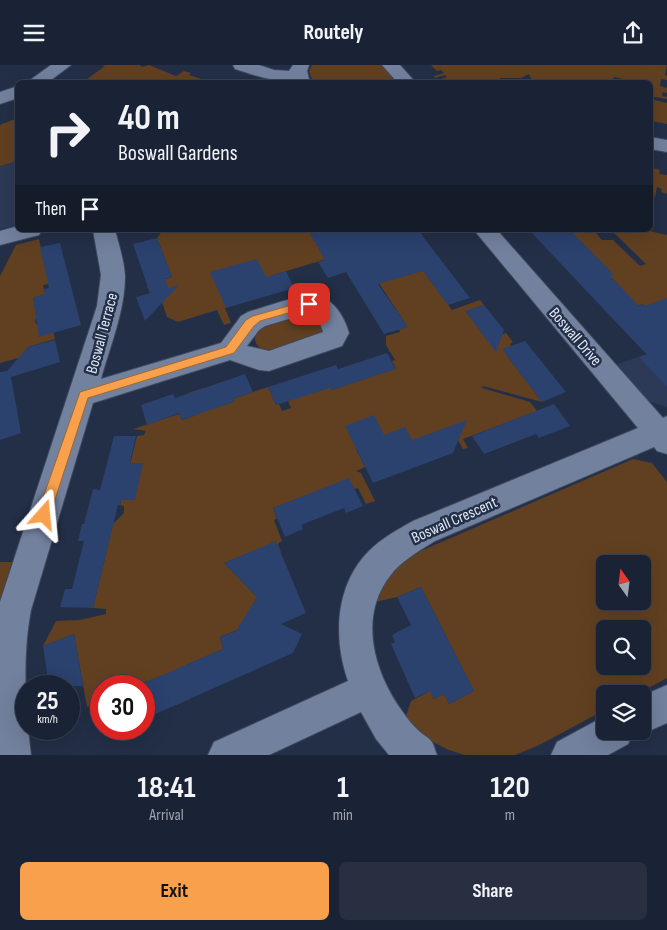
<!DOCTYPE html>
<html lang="en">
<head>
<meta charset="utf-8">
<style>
  :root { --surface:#1a2335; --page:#272f41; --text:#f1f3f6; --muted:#9fa4ad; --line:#384050; --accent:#f8a04b }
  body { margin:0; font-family:"Sofia Sans Condensed",sans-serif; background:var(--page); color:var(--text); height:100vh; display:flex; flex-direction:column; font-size:19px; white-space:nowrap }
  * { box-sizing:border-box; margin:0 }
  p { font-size:16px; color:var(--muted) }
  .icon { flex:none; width:28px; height:28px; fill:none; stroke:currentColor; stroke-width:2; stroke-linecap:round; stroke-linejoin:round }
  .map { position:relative; height:690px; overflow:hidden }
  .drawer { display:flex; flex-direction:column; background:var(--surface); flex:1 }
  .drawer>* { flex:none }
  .banner { position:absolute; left:15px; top:15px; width:638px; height:152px; border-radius:8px; box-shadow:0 5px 20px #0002,0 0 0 1px var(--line); background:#1a2335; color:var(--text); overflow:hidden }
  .needle { width:32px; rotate:346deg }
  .controls { position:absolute; left:596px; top:490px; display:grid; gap:10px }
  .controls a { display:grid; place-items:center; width:55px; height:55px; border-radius:8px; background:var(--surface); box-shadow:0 5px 20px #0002,0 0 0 1px var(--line); font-size:25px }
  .speed { position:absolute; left:15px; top:610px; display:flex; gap:10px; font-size:25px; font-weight:700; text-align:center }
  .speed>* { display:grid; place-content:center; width:65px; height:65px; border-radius:50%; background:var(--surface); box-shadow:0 5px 20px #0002,0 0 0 1px var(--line); line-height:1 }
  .speed small { font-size:12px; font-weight:400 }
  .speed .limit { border:8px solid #d22; background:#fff; color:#111 }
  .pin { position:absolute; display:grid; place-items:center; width:42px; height:42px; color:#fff; margin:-21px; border-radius:10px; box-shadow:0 2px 8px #0006 }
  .me { position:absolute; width:55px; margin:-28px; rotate:18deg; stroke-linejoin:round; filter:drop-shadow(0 0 4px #0008) }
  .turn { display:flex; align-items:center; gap:18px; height:105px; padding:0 20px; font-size:22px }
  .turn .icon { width:65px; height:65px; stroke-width:2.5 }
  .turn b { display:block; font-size:35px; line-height:42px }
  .then { display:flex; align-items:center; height:48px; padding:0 20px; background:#0003; gap:10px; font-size:19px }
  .eta { display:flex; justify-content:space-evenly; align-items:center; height:85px; text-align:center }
  .eta b { font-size:30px; font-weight:700; line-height:35px }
  .primary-button { display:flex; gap:10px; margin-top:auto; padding:10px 20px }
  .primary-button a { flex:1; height:58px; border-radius:8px; background:var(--accent); color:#111; font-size:20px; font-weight:700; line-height:58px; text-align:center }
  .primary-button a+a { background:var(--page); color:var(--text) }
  header { display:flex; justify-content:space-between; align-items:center; height:65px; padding:0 20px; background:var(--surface); font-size:22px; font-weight:700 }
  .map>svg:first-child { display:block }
</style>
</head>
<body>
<header><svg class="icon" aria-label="menu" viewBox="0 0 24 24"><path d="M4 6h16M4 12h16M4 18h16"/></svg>Routely<svg class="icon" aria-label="share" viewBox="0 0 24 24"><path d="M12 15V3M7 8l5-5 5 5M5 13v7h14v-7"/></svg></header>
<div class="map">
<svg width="667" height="690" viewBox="0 0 667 690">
  <rect width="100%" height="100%" fill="#232f47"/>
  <path fill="#2c3a57" d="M17,96V160L0,164V101Z
    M667,282V342L648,336L615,300Z"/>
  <path fill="#614021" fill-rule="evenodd" d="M102,0H140L142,2L149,0L176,11L184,6L191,8L189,10L211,17H83L105,1Z
    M312,0H386L403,17H313L309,6Z
    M431,0H667L665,10L667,11V15L661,14L660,21L667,23V28L663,27L662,31L667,32V34L650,31V18L624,17V14L614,12L612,17L533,18L529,9L521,13H500L502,17L494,15L488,18L440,17L438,15L447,12L445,10L435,13L434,11L444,8L441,5L437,6Z
    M650,34L667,38V59L650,56Z
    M15,54L14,56H17V96L0,101V60Z
    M650,102L660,105L659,109L667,110V129L661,127L662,124L657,122L655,132L650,131Z
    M163,165H333L418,199L452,245L480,235L484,240L466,246L487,275L506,268L513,277L510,279L511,281L503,285L542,337L483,321L482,323L530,337L537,346L463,374L468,383L463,384L455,370L400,380L356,384L365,402L356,406L361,408L375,436L366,439L358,423L354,424L349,414L273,443L277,454L274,455L282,476L278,479L281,488L258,497L253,486L224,498L258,533L255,558L220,572L223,584L186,600L189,611L184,613L190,634L176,640L171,620L163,610L136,621H124L122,610L106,617L107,621H101V636L87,642L74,569L43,581L56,556L80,555L106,549V544L93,543L113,459L124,448V441L120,440L137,371L144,370L146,366L133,364L179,349L182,355L196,350L188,328L204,323L211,341L220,338L221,341L234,337L233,334L268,322L276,340L279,339L282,346L291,343L288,336L328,317L332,325L396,303L392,296L395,295L386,280V271L400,267L399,264L407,261L373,209L349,206L342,208L330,193L273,210L225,243L231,258L224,260L217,245L178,257L167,252L161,234L150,228L147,221L172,212L157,173Z
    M583,165L595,167L602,175H613L640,201L646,199L611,165H645L667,170V237L645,241L643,239L630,244L622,224L611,212L602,215L561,172Z
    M39,174L49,219L43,220L45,229L33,233L38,252L35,255L36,259L40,260L51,257L55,274L28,282L29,290L0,298V211L16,180Z
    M298,248H311L320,253L323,265L322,269C310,273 284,287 273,287C268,288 261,285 258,281C253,275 255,269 258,263Z
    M633,394L652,398L667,417V613L637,629H605V645L537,681L515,690H465L449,685L429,675L405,654L411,636L430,626L434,634L444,629L449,639L474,626L421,522L397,532L375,537C385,511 399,499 423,485ZM605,499H642V536H605ZM605,564H642V601H605Z
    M0,497H12L0,535Z"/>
  <path fill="#2b416e" d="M308,165H418L470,233L448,240L423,206L378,219L408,262L384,269L346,207L328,213L318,197L325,195Z
    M529,165H570L614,210L610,211L639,241L643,239L645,241L667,233V322L639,292L647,290Z
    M157,173L172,212L165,214L168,223L179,220L145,256L136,232L150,228L133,179Z
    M60,178L81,260L39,272L33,233L45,229L44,224L49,223L40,182Z
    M257,194L266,212L286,206L294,223L226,243L210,207Z
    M484,240L504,265L496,287L465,246Z
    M55,275L60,297L11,312L21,368L0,375V307L7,306L28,282Z
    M525,276L566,327L542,337L502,284Z
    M387,288L396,304L332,325L330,323L276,340L268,322L336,300L338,304Z
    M245,309L253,327L233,334L234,337L181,355L179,348L147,360L141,340L173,329L175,333Z
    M554,339L570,361L539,373L536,369L484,389L472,371Z
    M374,350L384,370L405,362L412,375L467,355L453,388L373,418L345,361Z
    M114,371H136L130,398H143L135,435H121L120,440H118L93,543L60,542L65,524H72L84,476H78L82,459H84L93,424L100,425Z
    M349,413L363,441L346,448L344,443L301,460L303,464L285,472L273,443Z
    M276,476L306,548L281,559L302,569L293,588L144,654V618L223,584L220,572L236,566L257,532L224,498Z
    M421,522L474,626L449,639L444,629L434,634L430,626L415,633L391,579L395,577L392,570L411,560L397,532Z
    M74,569L83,621H49L43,581Z"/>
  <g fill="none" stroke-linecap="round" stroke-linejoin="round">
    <defs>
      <path id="minor" d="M51,0H71L47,18H26Z
        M233,0H259L274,5L304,7L307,11L304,15C281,20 257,11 235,4Z
        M382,0H400L416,18H398Z
        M18,21V33L0,39V27Z
        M650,72L667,75V87L650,84Z
        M93,165H115C119,180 124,195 125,211C125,246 110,281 101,314L221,278L241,251L248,247C262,243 296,231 309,230C331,229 344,250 349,268L342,281L269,306L259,305L230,295L93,338L31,545C23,587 26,621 26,664H28L31,690H0V537L97,241L101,210ZM309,248L319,255L323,267L269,286L247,281L259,265L265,261Z
        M474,165H497L663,353L667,351V389L657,386L654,382L435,476C419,486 401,496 390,511C358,552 374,607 402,646C407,653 412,660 419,666C423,670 428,672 431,676C434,679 435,686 437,690H389L376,674L361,647L269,690H208L214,677L348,616C333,573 335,520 369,486C382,473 397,465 413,456L638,363Z
        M667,620V658L642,669L634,666H642V631Z
        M605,651V666H634L628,679L608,690H551L557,677Z"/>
      <path id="tertiary" d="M293,0H309L307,6L310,18H292L289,6Z
        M18,161V165H42L39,170L0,180V166Z"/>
    </defs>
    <use href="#minor" stroke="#3f495d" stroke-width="2"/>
    <use href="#tertiary" stroke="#3f495d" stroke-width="2"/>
    <use href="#minor" fill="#72819e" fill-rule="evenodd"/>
    <use href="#tertiary" fill="#72819e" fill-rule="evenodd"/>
  </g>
  <path fill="#f8a04b" stroke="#a16831" d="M309,235L313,236V241L260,256L254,261L234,288L88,333L50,450L48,454L44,456L39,454L37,450L80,327L226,282L246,255L253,251Z"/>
  <g text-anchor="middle" stroke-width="5" stroke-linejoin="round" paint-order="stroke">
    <g font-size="16" fill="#dfe7f7" stroke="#232f47">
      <text transform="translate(101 268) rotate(-75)" y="6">Boswall Terrace</text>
      <text transform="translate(576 271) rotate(49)" y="6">Boswall Drive</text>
      <text transform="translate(454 454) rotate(-24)" y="6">Boswall Crescent</text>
    </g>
  </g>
</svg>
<div class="controls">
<a><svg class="needle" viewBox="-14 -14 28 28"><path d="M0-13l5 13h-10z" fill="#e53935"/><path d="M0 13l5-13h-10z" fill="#9fa4ad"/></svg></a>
<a><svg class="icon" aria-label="search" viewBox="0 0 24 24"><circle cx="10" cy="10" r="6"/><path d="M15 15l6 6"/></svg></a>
<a><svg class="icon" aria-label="layers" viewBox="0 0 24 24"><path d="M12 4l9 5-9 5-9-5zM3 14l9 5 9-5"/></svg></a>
</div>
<div class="speed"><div>25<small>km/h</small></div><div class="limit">30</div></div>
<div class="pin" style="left:309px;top:239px;background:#d93025"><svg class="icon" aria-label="arrive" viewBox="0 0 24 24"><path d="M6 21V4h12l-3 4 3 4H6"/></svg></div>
<svg class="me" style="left:44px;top:450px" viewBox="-20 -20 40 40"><path d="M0-17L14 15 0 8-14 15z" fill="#f8a04b" stroke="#fff" stroke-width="4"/></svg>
<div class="banner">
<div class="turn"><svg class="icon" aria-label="right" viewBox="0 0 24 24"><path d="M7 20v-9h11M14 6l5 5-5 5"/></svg><div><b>40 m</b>Boswall Gardens</div></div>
<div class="then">Then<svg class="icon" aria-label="arrive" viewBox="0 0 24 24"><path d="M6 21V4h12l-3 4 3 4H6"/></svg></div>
</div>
</div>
<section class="drawer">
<div class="eta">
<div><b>18:41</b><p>Arrival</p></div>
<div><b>1</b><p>min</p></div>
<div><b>120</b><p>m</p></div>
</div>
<div class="primary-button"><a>Exit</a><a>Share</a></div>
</section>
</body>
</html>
